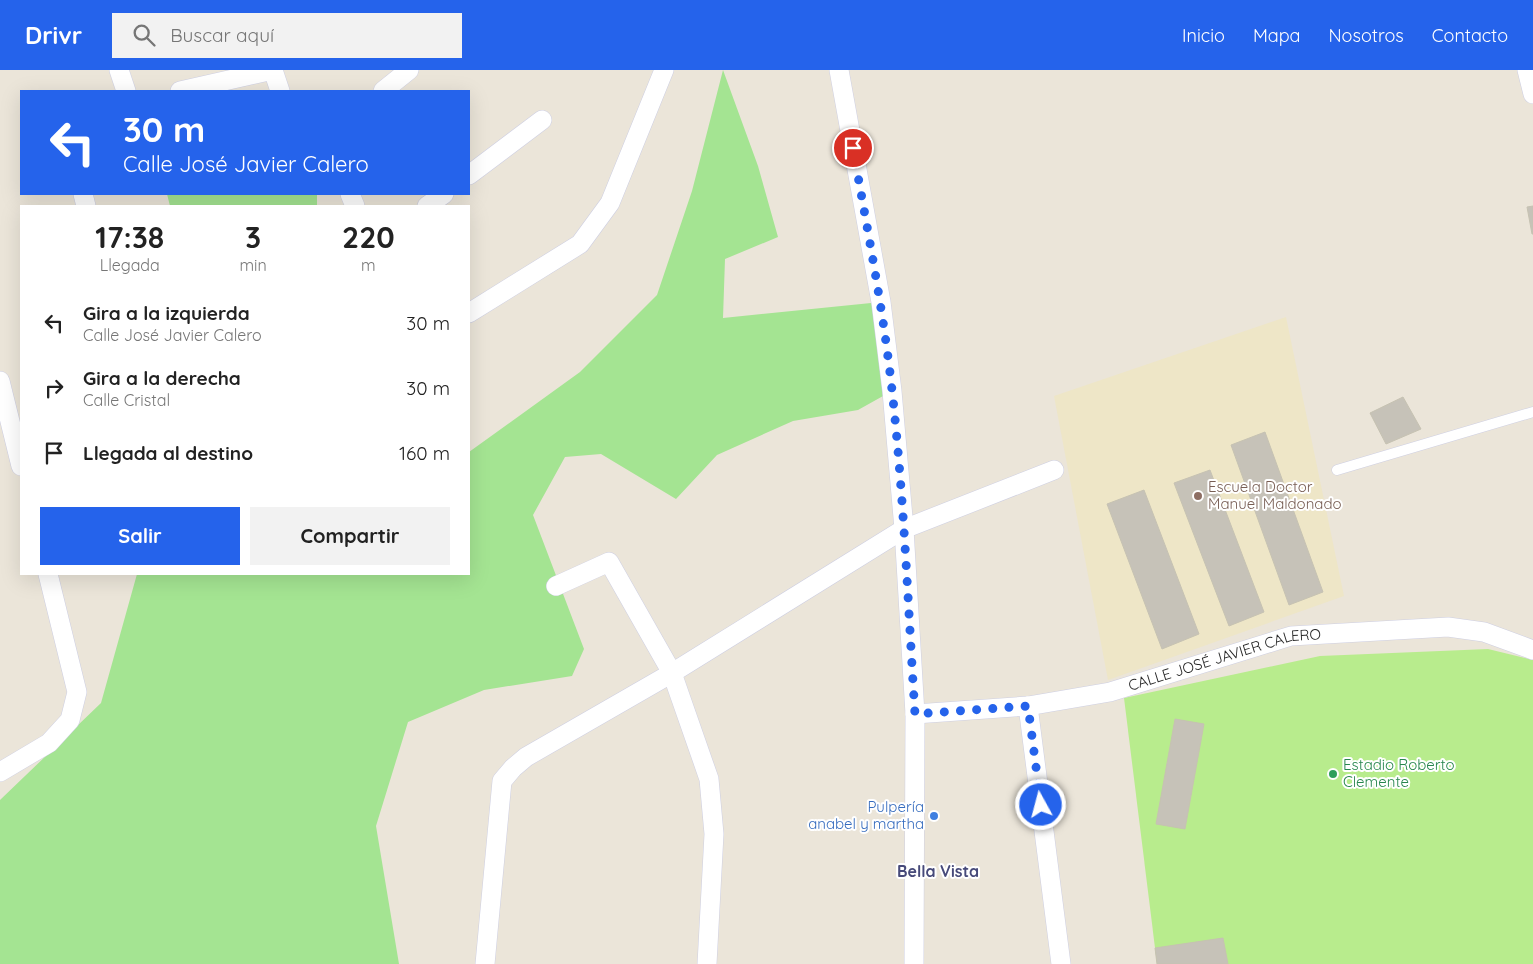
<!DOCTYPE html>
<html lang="es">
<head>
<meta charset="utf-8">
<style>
  :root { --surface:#fff; --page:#f2f2f2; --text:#222; --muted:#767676; --accent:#2563eb }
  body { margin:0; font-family:Quicksand,sans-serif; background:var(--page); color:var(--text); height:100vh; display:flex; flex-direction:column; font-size:19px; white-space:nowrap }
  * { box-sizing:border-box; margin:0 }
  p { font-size:16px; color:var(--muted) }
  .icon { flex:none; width:28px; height:28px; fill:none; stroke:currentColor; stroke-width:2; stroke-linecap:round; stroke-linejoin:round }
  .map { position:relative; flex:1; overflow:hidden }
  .drawer { position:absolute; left:20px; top:135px; width:450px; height:370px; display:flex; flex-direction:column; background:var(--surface); border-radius:0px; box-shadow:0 5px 20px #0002 }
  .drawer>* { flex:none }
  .guide { position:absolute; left:20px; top:20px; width:450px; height:105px; border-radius:0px; box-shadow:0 5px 20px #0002; background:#2563eb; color:#fff; overflow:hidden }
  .pin { position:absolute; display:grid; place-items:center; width:42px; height:42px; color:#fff; margin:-21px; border:2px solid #fff; border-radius:50%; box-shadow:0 1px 5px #0007 }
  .me { position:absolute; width:55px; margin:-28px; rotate:353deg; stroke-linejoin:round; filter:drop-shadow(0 0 4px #0008) }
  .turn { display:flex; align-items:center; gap:18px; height:105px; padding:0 20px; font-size:22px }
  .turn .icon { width:65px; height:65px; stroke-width:2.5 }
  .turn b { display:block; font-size:35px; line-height:42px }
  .eta { display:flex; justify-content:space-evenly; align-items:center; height:85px; text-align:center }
  .eta b { font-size:30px; font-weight:800; line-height:35px }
  .action { display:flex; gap:10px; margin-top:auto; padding:10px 20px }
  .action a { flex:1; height:58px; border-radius:0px; background:var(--accent); color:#fff; font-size:20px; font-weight:800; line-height:58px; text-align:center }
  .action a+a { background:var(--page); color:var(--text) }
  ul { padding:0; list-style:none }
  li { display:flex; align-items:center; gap:15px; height:65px; padding:0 20px }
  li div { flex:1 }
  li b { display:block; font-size:19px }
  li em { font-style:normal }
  header { display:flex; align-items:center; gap:30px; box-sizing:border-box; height:70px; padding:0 25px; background:var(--accent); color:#fff }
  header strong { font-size:24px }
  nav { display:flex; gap:28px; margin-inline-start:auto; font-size:18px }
  .search { width:350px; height:45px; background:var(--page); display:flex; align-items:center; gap:12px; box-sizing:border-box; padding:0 18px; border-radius:0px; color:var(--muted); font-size:19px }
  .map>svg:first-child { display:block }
</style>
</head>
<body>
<header>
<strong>Drivr</strong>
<div class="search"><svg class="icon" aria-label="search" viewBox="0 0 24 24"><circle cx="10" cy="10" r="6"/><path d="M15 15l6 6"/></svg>Buscar aquí</div>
<nav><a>Inicio</a><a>Mapa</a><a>Nosotros</a><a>Contacto</a></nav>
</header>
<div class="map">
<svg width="1533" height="894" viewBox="0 0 1533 894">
  <rect width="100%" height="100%" fill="#ebe5d9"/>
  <path fill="#eee6c7" d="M1286,247L1344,526L1108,610L1054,326Z"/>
  <path fill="#a4e492" d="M723,0L758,96L778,167L725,189L723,248L881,232L892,321L858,340L793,351L717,385L676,429L601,384L565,387L533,445L584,579L572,606L484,620L408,652L376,756L399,894H0V730L101,633L137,504H469V382L580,302L657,225L692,121Z
    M167,124H317V136H170Z"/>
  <path fill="#b8ec8d" d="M1488,579L1533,590V894H1157L1124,628L1320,586Z"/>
  <path fill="#c6c2b8" stroke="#c6c2b2" d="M1533,136V164H1532L1527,137Z
    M1403,327L1421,359L1386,374L1370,343Z
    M1265,362L1323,522L1289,535L1231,375Z
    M1210,400L1264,542L1229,556L1174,413Z
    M1144,420L1199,564L1162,579L1107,434Z
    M1175,649L1204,654L1185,759L1156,754Z
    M1223,868L1228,894H1157L1155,878Z"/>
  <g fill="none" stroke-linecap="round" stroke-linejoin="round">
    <defs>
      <path id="service" d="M1337,400L1533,342"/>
      <g id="minor">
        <path d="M119,0L126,21"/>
        <path d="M273,0L280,21"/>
        <path d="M839,0L881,232L892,321L904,459L915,644L914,894"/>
        <path d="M1527,0L1533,24"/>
        <path d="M180,21L273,0"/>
        <path d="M383,21L409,0"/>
        <path d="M469,105L542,50"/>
        <path d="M83,124L86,136"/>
        <path d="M350,124L355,136"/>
        <path d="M427,136L444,124"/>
        <path d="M469,243L580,174L610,133L664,0"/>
        <path d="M0,311L21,396"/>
        <path d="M556,516L609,492L672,603L709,709L714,764L707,894"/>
        <path d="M1028,636L1061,894"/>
        <path id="s1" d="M915,644L1028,636L1110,622L1291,566L1448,557L1484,562L1533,580"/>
        <path d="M0,702L49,673L70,650L77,622L48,504"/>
        <path d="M485,894L502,711L513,698L526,687L672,603L904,459L1054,400"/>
      </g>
    </defs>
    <use href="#service" stroke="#cecfe2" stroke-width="11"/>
    <use href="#minor" stroke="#cecfe2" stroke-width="20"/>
    <use href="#service" stroke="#fff" stroke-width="10"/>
    <use href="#minor" stroke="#fff" stroke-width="19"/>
  </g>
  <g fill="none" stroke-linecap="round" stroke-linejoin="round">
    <path stroke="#2563eb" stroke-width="9" stroke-dasharray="0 16.2" d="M853,78C867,158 883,238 892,320C904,428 908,536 915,644L1028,636L1041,735"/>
  </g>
  <circle fill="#8d6e63" stroke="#fff" stroke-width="2" cx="1198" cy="426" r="5"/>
  <circle fill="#2e9e5b" stroke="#fff" stroke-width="2" cx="1333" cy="704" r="5"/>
  <circle fill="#3f7fe0" stroke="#fff" stroke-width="2" cx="934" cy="746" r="5"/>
  <g text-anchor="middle" stroke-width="4" stroke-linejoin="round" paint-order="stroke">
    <g font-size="15" fill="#785e54" stroke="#fff" text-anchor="start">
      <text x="1208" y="422">Escuela Doctor<tspan x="1208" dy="17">Manuel Maldonado</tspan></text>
    </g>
    <g font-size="15" fill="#282828" stroke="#fff">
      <text dy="5" stroke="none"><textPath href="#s1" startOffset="316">CALLE JOSÉ JAVIER CALERO</textPath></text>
    </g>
    <g font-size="15" fill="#27864d" stroke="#fff" text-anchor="start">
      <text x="1343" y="700">Estadio Roberto<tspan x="1343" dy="17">Clemente</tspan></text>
    </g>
    <g font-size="15" fill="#366cbe" stroke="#fff" text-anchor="end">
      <text x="924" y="742">Pulpería<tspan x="924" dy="17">anabel y martha</tspan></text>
    </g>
    <g font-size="16" font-weight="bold" fill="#474a7a" stroke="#fff">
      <text x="938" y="807">Bella Vista</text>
    </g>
  </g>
</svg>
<div class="pin" style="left:853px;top:78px;background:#d93025"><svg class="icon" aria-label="arrive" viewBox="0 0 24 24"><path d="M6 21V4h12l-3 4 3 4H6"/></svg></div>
<svg class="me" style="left:1041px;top:735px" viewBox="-20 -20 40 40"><circle r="17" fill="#2563eb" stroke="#fff" stroke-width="3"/><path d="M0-11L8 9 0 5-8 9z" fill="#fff"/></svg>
<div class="guide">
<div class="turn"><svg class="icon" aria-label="left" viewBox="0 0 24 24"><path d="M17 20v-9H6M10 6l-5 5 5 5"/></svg><div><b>30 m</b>Calle José Javier Calero</div></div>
</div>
<section class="drawer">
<div class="eta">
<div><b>17:38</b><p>Llegada</p></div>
<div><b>3</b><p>min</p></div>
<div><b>220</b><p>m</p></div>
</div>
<ul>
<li><svg class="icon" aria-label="left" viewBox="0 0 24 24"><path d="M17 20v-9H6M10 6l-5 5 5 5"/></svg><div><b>Gira a la izquierda</b><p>Calle José Javier Calero</p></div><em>30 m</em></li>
<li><svg class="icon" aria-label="right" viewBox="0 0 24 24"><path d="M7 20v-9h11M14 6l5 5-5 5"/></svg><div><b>Gira a la derecha</b><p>Calle Cristal</p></div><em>30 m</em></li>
<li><svg class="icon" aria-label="arrive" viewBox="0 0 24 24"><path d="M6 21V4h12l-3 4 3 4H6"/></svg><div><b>Llegada al destino</b></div><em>160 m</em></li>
</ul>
<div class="action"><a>Salir</a><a>Compartir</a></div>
</section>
</div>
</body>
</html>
